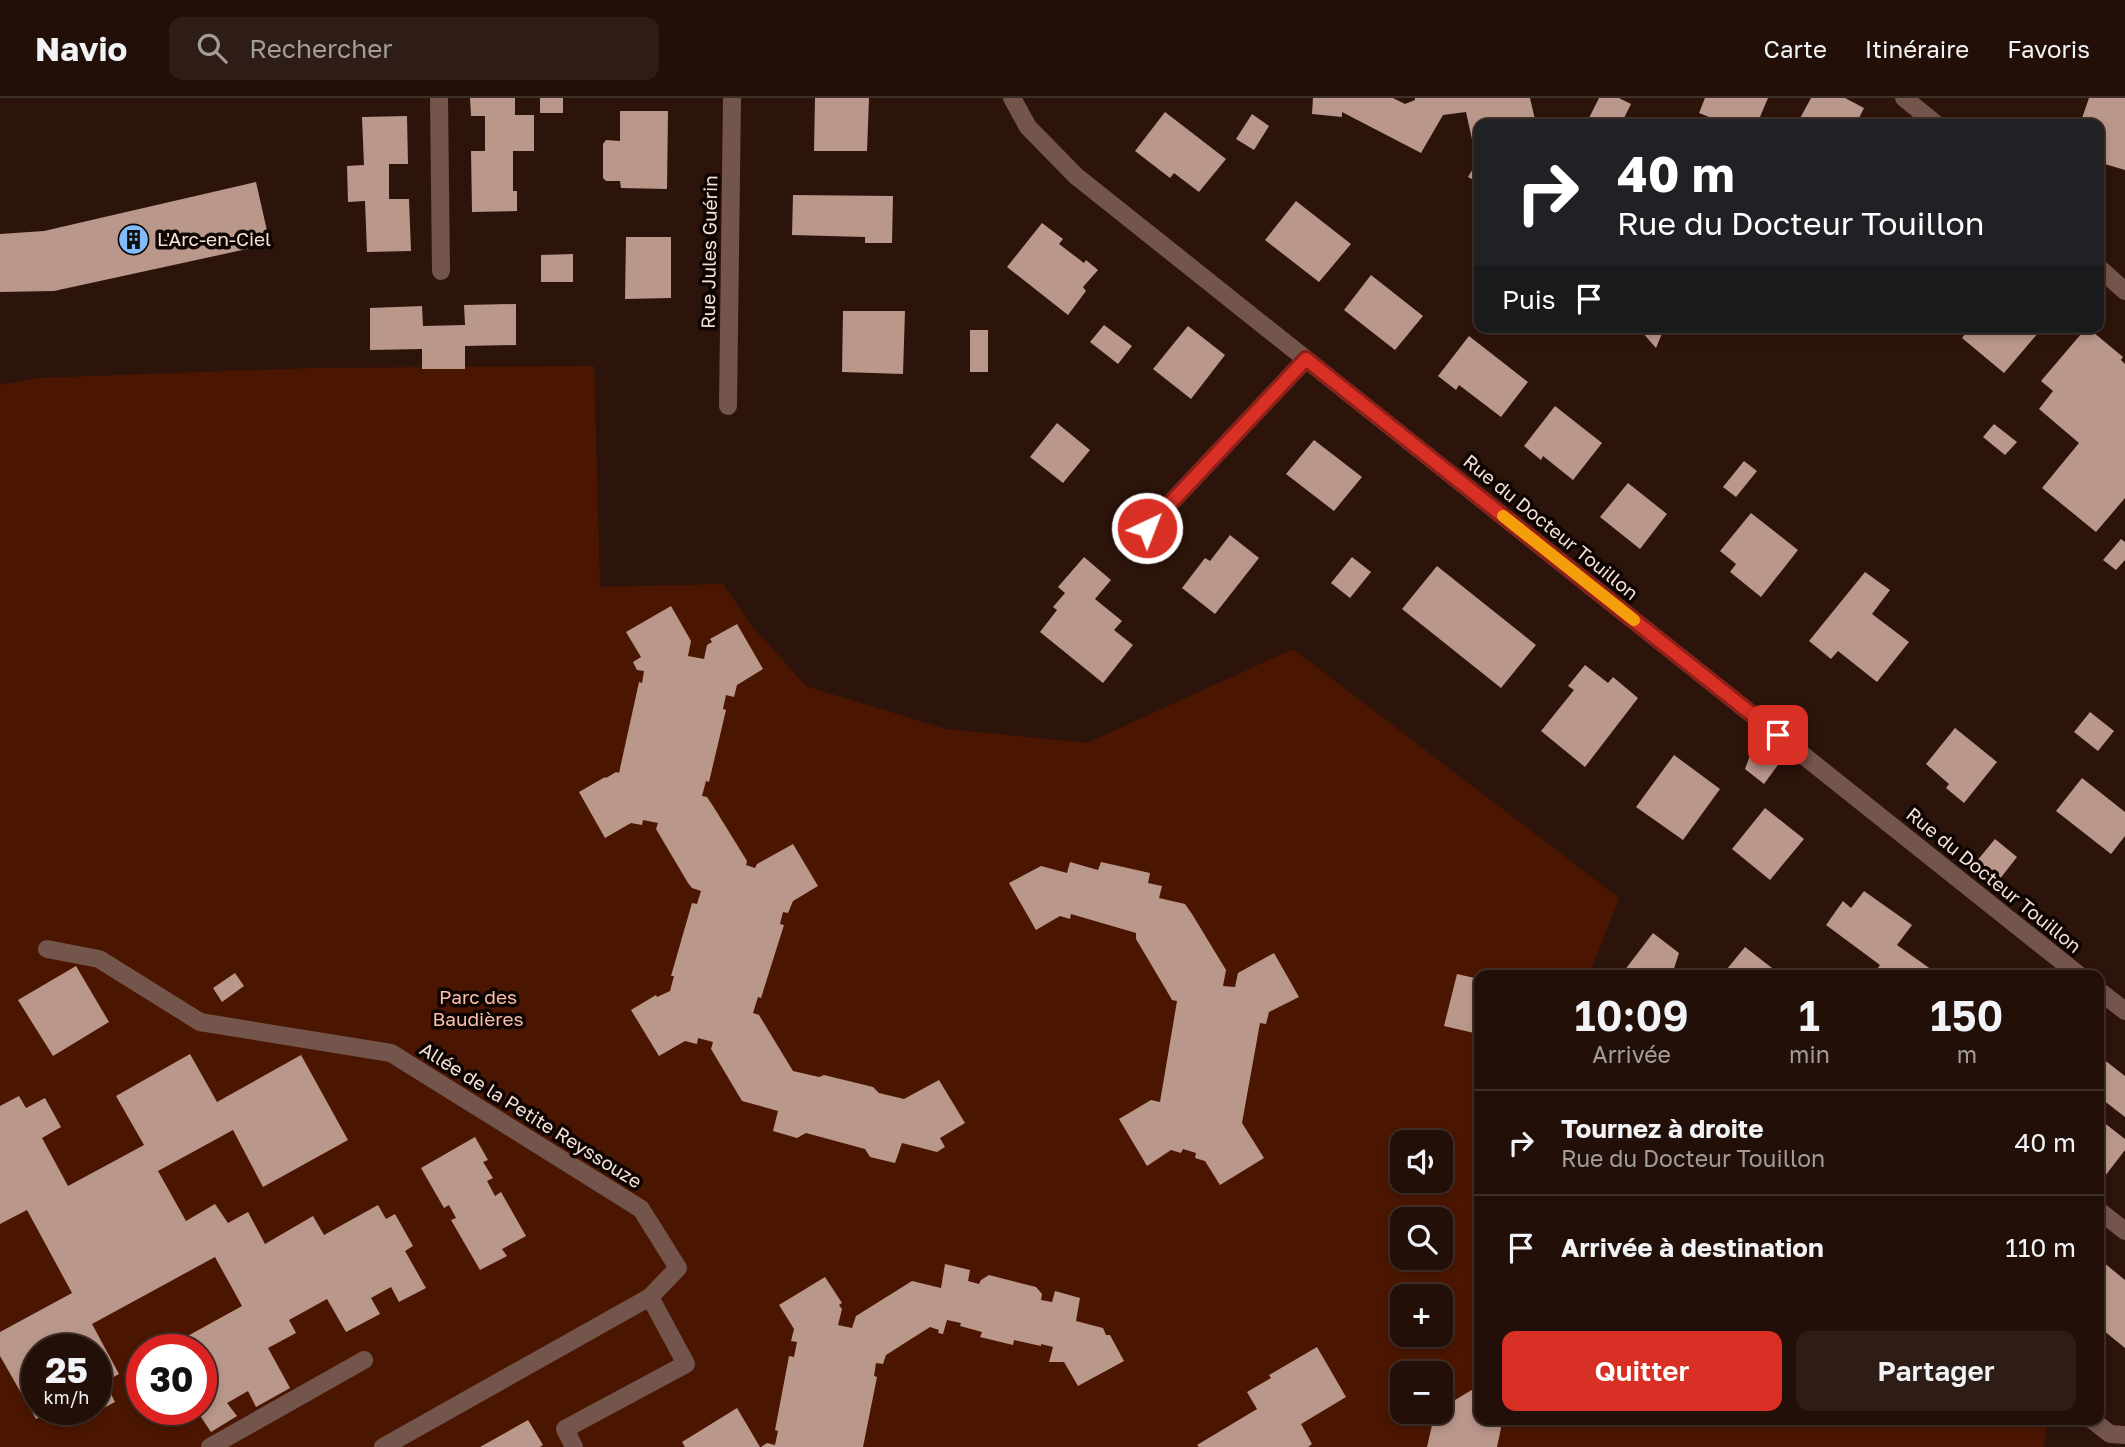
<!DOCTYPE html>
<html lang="fr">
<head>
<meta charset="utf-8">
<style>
  :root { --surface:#220f08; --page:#2e1d16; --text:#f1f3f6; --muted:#a29c9c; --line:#3f2f29; --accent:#d93025 }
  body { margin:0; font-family:"Golos Text",sans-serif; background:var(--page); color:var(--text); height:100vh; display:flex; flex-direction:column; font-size:26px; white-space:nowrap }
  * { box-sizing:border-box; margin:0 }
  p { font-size:23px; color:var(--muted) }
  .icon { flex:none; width:38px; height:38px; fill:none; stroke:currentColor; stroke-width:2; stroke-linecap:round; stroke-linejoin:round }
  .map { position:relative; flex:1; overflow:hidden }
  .panel { position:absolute; left:1474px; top:872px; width:630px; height:455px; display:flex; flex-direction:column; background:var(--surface); border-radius:14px; box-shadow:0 4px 10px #0003,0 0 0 2px var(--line) }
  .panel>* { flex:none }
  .banner { position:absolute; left:1474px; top:21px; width:630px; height:214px; border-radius:14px; box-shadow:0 4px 10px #0003,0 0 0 2px var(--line); background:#202124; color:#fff; overflow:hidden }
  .fabs { position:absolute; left:1390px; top:1032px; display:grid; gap:14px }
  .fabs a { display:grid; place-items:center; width:63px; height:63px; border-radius:14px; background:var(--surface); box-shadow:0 4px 10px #0003,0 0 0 2px var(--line); font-size:35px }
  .speed { position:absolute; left:21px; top:1236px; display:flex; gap:14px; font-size:35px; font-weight:700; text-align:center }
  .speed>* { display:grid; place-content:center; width:91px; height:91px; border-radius:50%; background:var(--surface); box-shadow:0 4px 10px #0003,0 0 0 2px var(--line); line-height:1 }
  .speed small { font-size:18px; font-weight:400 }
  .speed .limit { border:10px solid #d22; background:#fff; color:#111 }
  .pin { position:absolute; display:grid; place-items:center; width:60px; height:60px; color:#fff; margin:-30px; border-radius:14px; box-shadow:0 4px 10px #0006 }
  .me { position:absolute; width:77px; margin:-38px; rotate:43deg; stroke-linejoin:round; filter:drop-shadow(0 0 5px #0008) }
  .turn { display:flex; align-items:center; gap:24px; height:147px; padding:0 28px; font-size:32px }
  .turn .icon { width:91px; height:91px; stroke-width:2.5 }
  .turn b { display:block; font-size:49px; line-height:60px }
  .then { display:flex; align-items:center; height:66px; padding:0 28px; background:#0003; gap:14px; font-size:26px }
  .eta { display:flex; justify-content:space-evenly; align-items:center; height:119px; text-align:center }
  .eta b { font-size:42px; font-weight:600; line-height:49px }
  .button { display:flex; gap:14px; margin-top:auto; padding:14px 28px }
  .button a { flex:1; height:80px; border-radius:14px; background:var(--accent); color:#fff; font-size:28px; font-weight:600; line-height:80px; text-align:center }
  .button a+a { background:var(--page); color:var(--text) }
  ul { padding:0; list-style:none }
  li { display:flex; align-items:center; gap:21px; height:105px; padding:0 28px; border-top:2px solid var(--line) }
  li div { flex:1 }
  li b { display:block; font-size:26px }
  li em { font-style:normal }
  header { display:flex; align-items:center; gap:42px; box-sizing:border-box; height:98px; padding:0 35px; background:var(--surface); border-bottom:2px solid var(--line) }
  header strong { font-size:33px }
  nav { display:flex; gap:38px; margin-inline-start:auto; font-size:24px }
  .search { width:490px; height:63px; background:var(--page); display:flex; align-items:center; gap:18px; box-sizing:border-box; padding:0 24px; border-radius:14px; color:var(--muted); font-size:26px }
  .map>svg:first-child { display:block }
</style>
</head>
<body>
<header>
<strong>Navio</strong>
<div class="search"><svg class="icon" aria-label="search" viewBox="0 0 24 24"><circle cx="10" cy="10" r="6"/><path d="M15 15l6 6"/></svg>Rechercher</div>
<nav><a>Carte</a><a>Itinéraire</a><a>Favoris</a></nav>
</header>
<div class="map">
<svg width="2125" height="1349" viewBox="0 0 2125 1349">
  <rect width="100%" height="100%" fill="#2d140a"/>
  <path fill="#4b1601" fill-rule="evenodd" d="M594,268L600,489L723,486L751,527L806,588L946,631L1087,645L1293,551L1619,800L1589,877H1479V1321H2048L2044,1349H0V287L40,280L314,270ZM1402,1045H1440V1083H1402ZM1402,1122H1440V1160H1402ZM1402,1199H1440V1237H1402ZM37,1251H96V1311H37ZM142,1251H201V1311H142ZM1402,1276H1440V1314H1402Z"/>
  <path fill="#ba978b" d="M470,0H515V17H534V53H513V93H517V113L472,114L471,53H485V18H471Z
    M540,0H563V15H540Z
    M815,0H869L867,53H814Z
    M1313,0H1393L1405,6L1415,2V0H1530L1536,26H1479V85L1468,79L1477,64L1466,14L1443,17L1421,55L1342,14V19L1312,16Z
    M1599,0H1619L1631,6L1621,26H1586Z
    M1705,0H1768L1757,26H1727L1699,15Z
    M1811,0H1845L1864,10L1856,26H1803L1798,24Z
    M2089,0H2125V72L2098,64V26H2088L2081,23Z
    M620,13H668L667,91L621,90L620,83H606L603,80V46L606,42L620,43Z
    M1165,14L1226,61L1199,94L1174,75L1170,80L1135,53Z
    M1252,16L1269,28L1254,52L1236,41Z
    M407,18L408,66H389V101H409L411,153L367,154L365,103L348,104L347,68L364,67L362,19Z
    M256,84L270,146L54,193L0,194V136L44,133Z
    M793,97L893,98L892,145H865V139L792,137Z
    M1296,103L1351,146L1319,184L1265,142Z
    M1042,125L1063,141L1059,146L1084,165L1086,162L1098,172L1083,189L1086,193L1068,217L1007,169Z
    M626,139H671V200L625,201Z
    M573,156V184H541V157Z
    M1371,177L1423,218L1395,252L1344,212Z
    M516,206V247L465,248V271H422V251L370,252V210L422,208L423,228L465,227L464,207Z
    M843,213H905L903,276L842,274Z
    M1104,227L1132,248L1118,266L1090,244Z
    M1188,228L1225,257L1191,301L1153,271Z
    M1643,229H1659L1663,233L1656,250L1641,233Z
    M1970,229H2033L2039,234L2004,275L1962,240Z
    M2087,229L2123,259L2121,262L2125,266V400L2096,434L2042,390L2079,345L2039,311L2053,293L2041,283Z
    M970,232H988V274H970Z
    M1469,238L1528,284L1501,319L1459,287L1456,292L1438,278Z
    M1555,308L1602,345L1573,382L1543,358L1541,362L1524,348Z
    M1057,325L1090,352L1063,385L1030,359Z
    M1994,326L2017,344L2005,357L1983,339Z
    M1314,342L1362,379L1334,413L1286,376Z
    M1744,363L1757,373L1736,399L1723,389Z
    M1628,385L1667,416L1640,451L1600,419Z
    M1751,415L1798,452L1761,499L1730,474L1736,466L1720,453Z
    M1230,437L1259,460L1215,516L1182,490L1205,460L1210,463Z
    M2121,441L2125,444V462L2116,472L2103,462Z
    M1084,459L1111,482L1095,501L1122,523L1114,532L1133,547L1103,585L1040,534L1057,512L1053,509L1065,495L1058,489Z
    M1352,459L1371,474L1350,500L1331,485Z
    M1437,468L1536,547L1501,590L1402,511Z
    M1865,474L1890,492L1872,516L1909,544L1877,584L1838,553L1831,561L1809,543Z
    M671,508L691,543L688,558L704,561L707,547L712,544L710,541L737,526L763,571L737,587L734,599L726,597L723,611L726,612L709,684L706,683L702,698L707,699L713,708L747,763L746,767L755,770L757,766L793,746L818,788L793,803L788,815L783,814L780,826L784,827L761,900L758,899L753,915L759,917L793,973L819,979L824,977L873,989L879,995L904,1001L939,982L965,1025L940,1040L945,1049L937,1054L902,1045L895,1065L870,1059L865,1051L806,1035L797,1040L773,1033L778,1013L742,1003L711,951L713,944L698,940L697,946L685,943L659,958L631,912L656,897L657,899L670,893L674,878H671L692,805L697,806L701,793L692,790L688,785L656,731L658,725L643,722L642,727L631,725L605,740L579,694L605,679L606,680L616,674L619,675L639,584L642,585L644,573L637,572L633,564L641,559L626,534Z
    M1585,567L1608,585L1613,579L1638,600L1585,669L1541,633L1574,592L1568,588Z
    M2090,614L2114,633L2098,653L2074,634Z
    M1955,630L1997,664L1964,705L1946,690L1949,686L1926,666Z
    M1755,644L1780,664L1764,686L1745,671Z
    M1674,657L1720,691L1683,742L1636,709Z
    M2082,680L2125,714V738L2111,756L2056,713Z
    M1765,710L1804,741L1770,782L1732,751Z
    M1995,741L2017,759L1999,782L1976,764Z
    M1070,764L1098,772L1101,764L1150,775L1148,785L1162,788L1159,800L1185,806L1192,816L1226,872L1223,888L1235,889L1238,875L1274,855L1299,899L1269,914L1266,926L1260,925L1242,1025L1264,1060L1220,1087L1205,1063L1195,1060L1196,1055L1183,1051L1181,1055L1171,1052L1147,1068L1119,1021L1151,1002L1160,1004L1177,903L1172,902L1168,895L1136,841V835L1071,816L1070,821L1060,818L1036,832L1009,785L1041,768L1067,775Z
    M1864,793L1912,827L1897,847L1939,877H1873L1880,867L1826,827L1843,803L1851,810Z
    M1653,835L1679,855L1672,877H1621Z
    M1745,849L1781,877H1722Z
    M76,868L109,924L53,958L18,902Z
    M235,875L244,888L222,904L213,890Z
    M1457,876L1479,881V943L1474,935L1444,928Z
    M190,956L217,1004L301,957L348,1042L263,1089L233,1032L158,1073L186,1123L215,1106L228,1125L248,1114L265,1146L313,1118L324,1137L378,1107L386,1121L395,1116L413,1148L405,1153L426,1190L399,1204L391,1189L371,1200L380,1216L346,1234L327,1201L289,1222L296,1235L268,1250L290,1290L256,1309L248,1293L227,1305L237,1318L211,1334L199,1316L191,1320L186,1311H201V1251H164L242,1208L215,1159L92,1226L119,1276L105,1284L115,1304L74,1326L65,1311H96V1251H37V1311H56L36,1321L0,1258V1234L72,1195L27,1112L0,1126V1008L19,998L26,1010L45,1000L61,1029L42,1040L68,1088L144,1047L116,998Z
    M2098,957L2125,978V1019L2098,998Z
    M2098,1020L2125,1041V1052L2105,1078L2098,1073Z
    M475,1039L488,1062L483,1064L493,1080L487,1083L495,1098L501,1094L526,1138L502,1151L507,1158L480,1172L451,1122L456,1120L449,1107L444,1110L421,1070Z
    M2098,1160L2125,1182V1250L2098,1228Z
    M945,1166L970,1172L968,1183L979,1186L981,1182L989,1177L1036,1189L1042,1196L1041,1202L1052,1204L1055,1193L1080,1200L1076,1223L1103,1230L1106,1237H1110L1124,1263L1078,1288L1064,1264H1049L1053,1249L1041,1246V1248L1014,1242L1013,1247L980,1239L982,1234L960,1228L961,1225L947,1222L943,1236L938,1235L939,1232L930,1229L886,1257L883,1266L876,1265L874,1278L877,1279L863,1349H761L767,1345L775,1347L778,1333L775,1332L789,1258L794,1259L797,1244L791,1243L794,1231L779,1207L825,1179L842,1205L839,1207L842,1211L838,1227L852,1230L856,1218L912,1183L941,1190Z
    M1317,1249L1346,1299L1301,1326L1312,1346L1308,1349H1199L1197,1347L1257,1311L1247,1294L1271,1280L1269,1277Z
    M1475,1290L1479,1295V1321H1495L1501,1330L1497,1349H1427L1435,1314H1440V1311Z
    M737,1310L760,1349H685L682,1344Z
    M528,1322L543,1347L540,1349H480Z"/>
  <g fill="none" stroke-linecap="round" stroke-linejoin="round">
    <path stroke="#73554b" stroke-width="18" d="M439,0L441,173
      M1012,0L1028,29L1076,78L2079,877
      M1904,0L1936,26
      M2098,169L2125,193
      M728,308L732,0
      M1147,430L1306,261
      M47,851L99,861L200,924L391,955L641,1111L678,1170L650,1199L383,1349
      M2098,892L2125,913
      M2098,1112L2125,1133
      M2091,1321L2110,1336L2125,1337
      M210,1349L364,1262
      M574,1349L565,1331L686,1266L650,1199"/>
  </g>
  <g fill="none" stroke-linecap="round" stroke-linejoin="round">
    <defs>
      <path id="route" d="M1147,430L1306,261L1778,637"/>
    </defs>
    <use href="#route" stroke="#8d1f18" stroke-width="18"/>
    <use href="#route" stroke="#d93025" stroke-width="12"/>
    <path stroke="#f59e0b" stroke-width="12" d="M1503,418L1634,522"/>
  </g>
  <defs>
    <symbol id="building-disc" viewBox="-11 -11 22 22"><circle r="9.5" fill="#82bcfa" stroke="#0e0402"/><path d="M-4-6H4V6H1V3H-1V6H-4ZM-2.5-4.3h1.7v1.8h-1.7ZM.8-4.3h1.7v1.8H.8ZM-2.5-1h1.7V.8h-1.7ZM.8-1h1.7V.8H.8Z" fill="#111"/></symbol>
  </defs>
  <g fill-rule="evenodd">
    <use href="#building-disc" x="116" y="124" width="35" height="35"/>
  </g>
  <g text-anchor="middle" stroke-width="7" stroke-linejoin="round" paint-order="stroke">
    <g font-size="19" fill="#f4e1da" stroke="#0e0402" text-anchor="start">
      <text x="157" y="148">L'Arc-en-Ciel</text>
    </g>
    <g font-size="19" fill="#f4e1da" stroke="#0e0402">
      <text transform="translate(709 154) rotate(-89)" y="7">Rue Jules Guérin</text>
      <text transform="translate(1551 429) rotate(39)" y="7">Rue du Docteur Touillon</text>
      <text transform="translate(1994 782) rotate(39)" y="7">Rue du Docteur Touillon</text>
      <text transform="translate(531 1017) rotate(32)" y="7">Allée de la Petite Reyssouze</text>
    </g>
    <g font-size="19" fill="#fbbfaa" stroke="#0e0402">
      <text x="478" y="906">Parc des<tspan x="478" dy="22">Baudières</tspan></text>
    </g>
  </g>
</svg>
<div class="fabs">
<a><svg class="icon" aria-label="sound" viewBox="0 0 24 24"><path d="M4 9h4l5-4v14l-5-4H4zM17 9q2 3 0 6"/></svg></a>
<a><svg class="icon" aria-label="search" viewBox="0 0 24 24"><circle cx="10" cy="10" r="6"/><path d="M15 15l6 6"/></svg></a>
<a>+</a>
<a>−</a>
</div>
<div class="speed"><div>25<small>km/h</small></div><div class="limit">30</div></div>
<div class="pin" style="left:1778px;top:637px;background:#d93025"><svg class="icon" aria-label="arrive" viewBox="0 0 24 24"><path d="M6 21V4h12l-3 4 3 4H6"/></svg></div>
<svg class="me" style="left:1147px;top:430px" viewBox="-20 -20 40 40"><circle r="17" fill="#d93025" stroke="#fff" stroke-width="3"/><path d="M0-11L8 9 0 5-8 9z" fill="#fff"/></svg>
<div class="banner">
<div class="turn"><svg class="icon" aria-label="right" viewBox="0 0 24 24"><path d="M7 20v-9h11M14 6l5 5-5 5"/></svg><div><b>40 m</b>Rue du Docteur Touillon</div></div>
<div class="then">Puis<svg class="icon" aria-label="arrive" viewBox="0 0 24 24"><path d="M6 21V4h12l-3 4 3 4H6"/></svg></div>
</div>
<section class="panel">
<div class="eta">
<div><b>10:09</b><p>Arrivée</p></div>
<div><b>1</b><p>min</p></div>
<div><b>150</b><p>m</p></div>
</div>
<ul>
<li><svg class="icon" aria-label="right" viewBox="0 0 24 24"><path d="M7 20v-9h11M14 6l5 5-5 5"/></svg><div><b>Tournez à droite</b><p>Rue du Docteur Touillon</p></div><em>40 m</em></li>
<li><svg class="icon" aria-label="arrive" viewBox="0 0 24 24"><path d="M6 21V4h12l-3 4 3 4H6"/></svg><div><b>Arrivée à destination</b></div><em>110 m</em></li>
</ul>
<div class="button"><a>Quitter</a><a>Partager</a></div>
</section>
</div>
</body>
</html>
